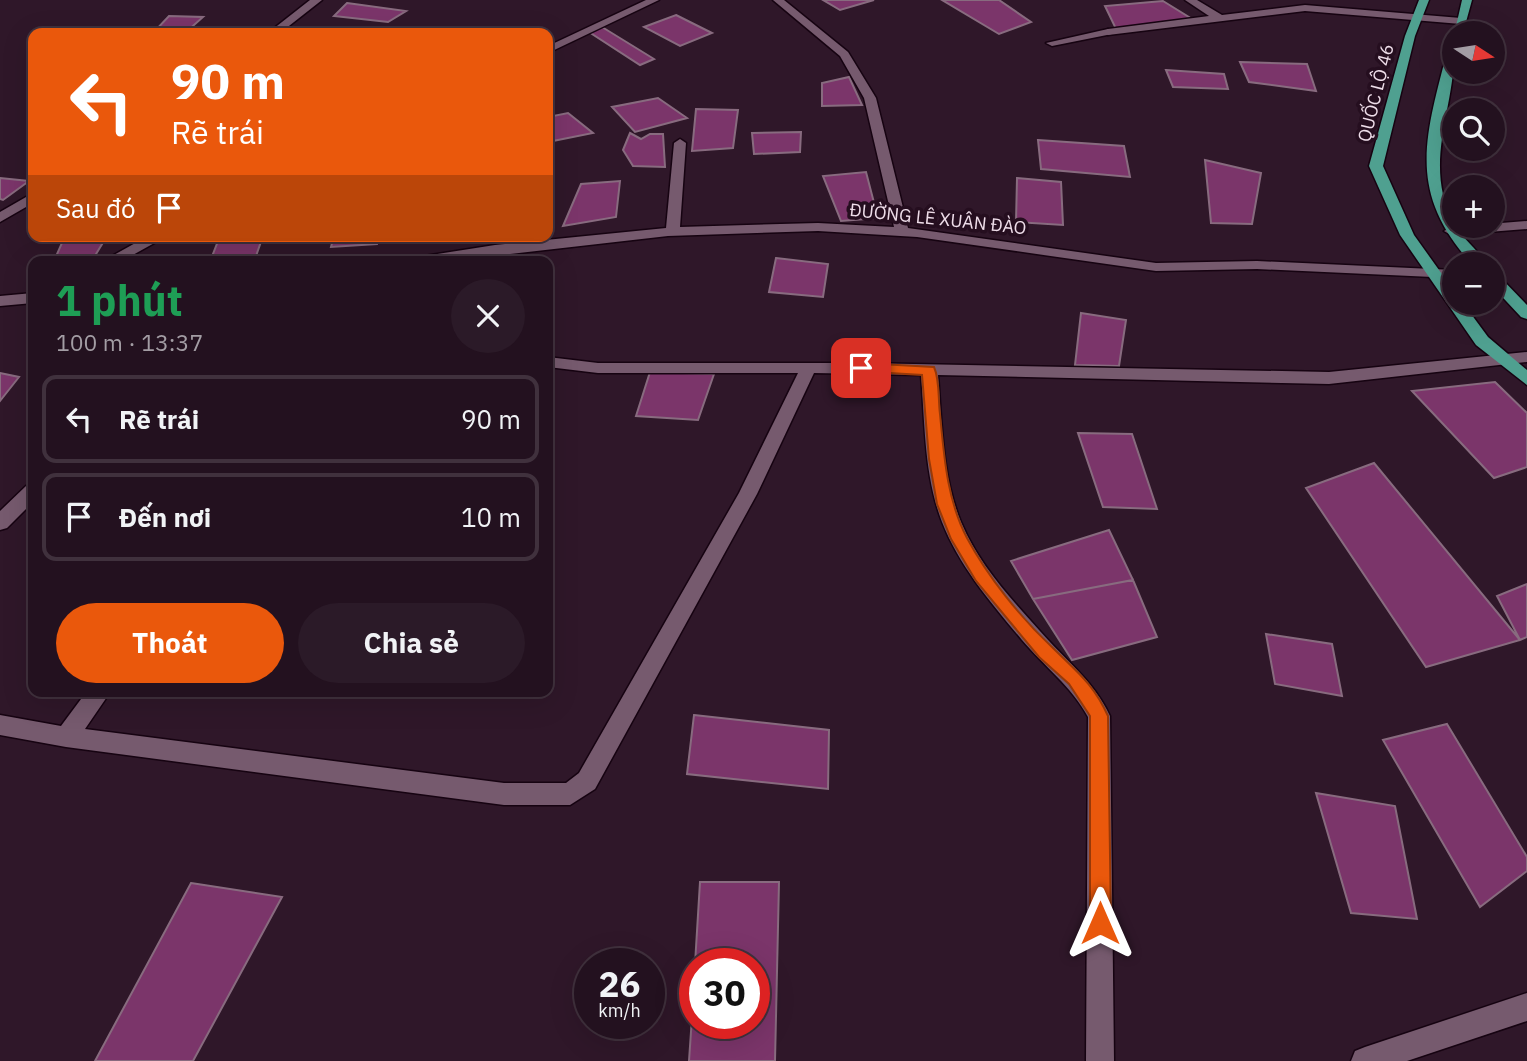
<!DOCTYPE html>
<html lang="vi">
<head>
<meta charset="utf-8">
<style>
  :root { --surface:#23111f; --page:#2b1a28; --text:#f1f3f6; --muted:#a39da4; --line:#40313d; --accent:#ea580c }
  body { margin:0; font-family:"IBM Plex Sans",sans-serif; background:var(--page); color:var(--text); height:100vh; display:flex; flex-direction:column; font-size:26px; white-space:nowrap }
  * { box-sizing:border-box; margin:0 }
  p { font-size:23px; color:var(--muted) }
  .icon { flex:none; width:38px; height:38px; fill:none; stroke:currentColor; stroke-width:2; stroke-linecap:round; stroke-linejoin:round }
  .map { position:relative; flex:1; overflow:hidden }
  .details { position:absolute; left:28px; top:256px; width:525px; height:441px; display:flex; flex-direction:column; background:var(--surface); border-radius:14px; box-shadow:0 7px 28px #0002,0 0 0 2px var(--line) }
  .details>* { flex:none }
  .guide { position:absolute; left:28px; top:28px; width:525px; height:214px; border-radius:14px; box-shadow:0 7px 28px #0002,0 0 0 2px var(--line); background:#ea580c; color:#fff; overflow:hidden }
  .needle { width:46px; rotate:102deg }
  .fabs { position:absolute; left:1442px; top:21px; display:grid; gap:14px }
  .fabs a { display:grid; place-items:center; width:63px; height:63px; border-radius:50%; background:var(--surface); box-shadow:0 7px 28px #0002,0 0 0 2px var(--line); font-size:35px }
  .speed { position:absolute; left:574px; top:948px; display:flex; gap:14px; font-size:35px; font-weight:700; text-align:center }
  .speed>* { display:grid; place-content:center; width:91px; height:91px; border-radius:50%; background:var(--surface); box-shadow:0 7px 28px #0002,0 0 0 2px var(--line); line-height:1 }
  .speed small { font-size:18px; font-weight:400 }
  .speed .limit { border:10px solid #d22; background:#fff; color:#111 }
  .pin { position:absolute; display:grid; place-items:center; width:60px; height:60px; color:#fff; margin:-30px; border-radius:14px; box-shadow:0 4px 10px #0006 }
  .me { position:absolute; width:77px; margin:-38px; rotate:0deg; stroke-linejoin:round; filter:drop-shadow(0 0 5px #0008) }
  .turn { display:flex; align-items:center; gap:24px; height:147px; padding:0 28px; font-size:32px }
  .turn .icon { width:91px; height:91px; stroke-width:2.5 }
  .turn b { display:block; font-size:49px; line-height:60px }
  .then { display:flex; align-items:center; height:66px; padding:0 28px; background:#0003; gap:14px; font-size:26px }
  .round { display:grid; place-items:center; flex:none; width:74px; height:74px; border-radius:37px; background:var(--page) }
  .summary { display:flex; align-items:center; justify-content:space-between; height:119px; padding:0 28px }
  h1 { font-size:42px; font-weight:800; line-height:52px; color:#1e9e55 }
  .cta { display:flex; gap:14px; margin-top:auto; padding:14px 28px }
  .cta a { flex:1; height:80px; border-radius:42px; background:var(--accent); color:#fff; font-size:28px; font-weight:800; line-height:80px; text-align:center }
  .cta a+a { background:var(--page); color:var(--text) }
  ul { padding:0; list-style:none }
  li { display:flex; align-items:center; gap:21px; height:88px; margin:0 14px 10px; padding:0 14px; border:4px solid var(--line); border-radius:14px }
  li div { flex:1 }
  li b { display:block; font-size:26px }
  li em { font-style:normal }
  .map>svg:first-child { display:block }
</style>
</head>
<body>
<div class="map">
<svg width="1527" height="1061" viewBox="0 0 1527 1061">
  <rect width="100%" height="100%" fill="#2f1729"/>
  <path fill="#7b356a" stroke="#886b7f" stroke-width="2" d="M823,0H874L840,10Z
    M942,0H999L1031,22L999,34Z
    M1163,1L1192,19L1117,31L1105,6Z
    M347,3L406,11L388,22L334,16Z
    M676,15L712,33L680,46L644,27Z
    M169,16L203,17L185,33H153Z
    M602,27L654,59L640,65L589,32Z
    M1240,62L1307,64L1316,91L1249,82Z
    M1166,70L1224,74L1228,89L1173,87Z
    M849,77L862,105L822,106V83Z
    M658,98L687,118L635,132L612,107Z
    M696,109L738,110L733,148L692,151Z
    M568,113L593,133L548,142V117Z
    M801,132L800,152L754,154L752,133Z
    M630,133L641,139L650,134H663L665,167L633,166L623,150Z
    M1038,140L1124,146L1130,177L1041,169Z
    M1205,160L1261,173L1252,224L1211,223Z
    M866,172L878,218L841,221L823,176Z
    M0,178L29,181L3,200L0,199Z
    M1017,178L1061,182L1063,225L1016,222Z
    M620,181L616,217L563,226L581,184Z
    M65,236H107L93,259L54,261Z
    M220,236H263L256,256L211,259Z
    M334,236H379L377,244L331,247Z
    M776,258L828,264L823,297L769,292Z
    M1081,313L1126,320L1119,366L1075,365Z
    M650,372L714,374L698,420L636,416Z
    M0,373L19,377L0,401Z
    M1495,382L1527,413V467L1494,478L1412,391Z
    M1078,433L1132,434L1157,509L1103,507Z
    M1374,463L1520,640L1426,667L1306,488Z
    M1109,530L1133,580L1033,599L1011,561Z
    M1133,580L1157,637L1072,660L1033,599Z
    M1527,584V637L1520,640L1497,596Z
    M1266,634L1332,644L1342,696L1275,684Z
    M694,715L829,730L828,789L687,774Z
    M1447,724L1527,857V871L1480,907L1383,740Z
    M1316,793L1395,806L1417,919L1351,913Z
    M700,882H779L775,1061H689L695,973V1024H754V964H695Z
    M191,883L282,897L193,1061H95Z"/>
  <g fill="none" stroke-linecap="round" stroke-linejoin="round">
    <defs>
      <path id="service" d="M1108,29L1113,32L1112,34L1052,46L1046,43Z"/>
      <path id="minor" d="M310,0H322L280,33H268Z
        M646,0H659L548,53V46Z
        M773,0H784L848,52L876,98L908,228L1156,263L1257,261L1454,270V278L1257,269L1156,271L917,237L818,231L668,236L448,261H411L418,257L495,245L666,228L674,143L680,139L686,143L680,227L818,223L894,227L864,98L840,56Z
        M1185,0H1197L1222,15L1305,5L1461,18L1466,21L1461,24L1305,11L1108,35L1103,32L1108,29L1209,16Z
        M33,193V203L0,222V212Z
        M148,236H167L122,261H103Z
        M33,293V303L0,306V296Z
        M1527,352V362L1329,384L938,375C942,424 942,476 961,522C978,563 1010,598 1039,630C1064,659 1094,681 1110,716L1114,1061H1086L1088,717C1072,687 1044,666 1022,640C992,604 959,566 942,522C924,475 925,424 921,375L814,373L757,494L595,789L570,805H504L66,747L0,735V715L61,726L87,691H111L85,729L504,783H566L579,773L739,493L798,373H598L548,367V357L598,363H861L1329,372Z
        M33,484V502L7,528L0,530V511L26,486Z
        M1527,993V1021L1407,1061H1351L1355,1051L1365,1047Z"/>
      <path id="tertiary" d="M1527,221V229L1451,235L1444,231L1451,227Z"/>
      <path id="trunk" d="M1419,0H1429L1415,36L1383,166L1414,235L1454,291V303H1463L1488,337L1527,370V385L1476,345L1400,235L1369,166L1405,36Z
        M1462,0H1472L1463,33L1454,35Z
        M1454,45C1457,107 1421,161 1454,224C1461,237 1478,250 1487,264H1472C1405,191 1426,135 1448,48Z
        M1493,274L1498,275L1527,305V319L1521,317L1493,287Z"/>
    </defs>
    <use href="#service" stroke="#160311" stroke-width="3"/>
    <use href="#minor" stroke="#160311" stroke-width="3"/>
    <use href="#tertiary" stroke="#160311" stroke-width="3"/>
    <use href="#trunk" stroke="#160311" stroke-width="3"/>
    <use href="#service" fill="#765a6e" fill-rule="evenodd"/>
    <use href="#minor" fill="#765a6e" fill-rule="evenodd"/>
    <use href="#tertiary" fill="#765a6e" fill-rule="evenodd"/>
    <use href="#trunk" fill="#4fa090" fill-rule="evenodd"/>
  </g>
  <path fill="#ea580c" stroke="#983908" stroke-width="2" d="M861,363L934,367C940,380 938,400 940,414C944,456 947,500 967,538C988,577 1020,617 1052,647C1077,672 1093,683 1108,716L1111,923L1108,931L1100,934L1093,931L1090,923V716L1069,684L1039,657L976,581L951,539L937,504L929,459L922,375L856,371V365Z"/>
  <g text-anchor="middle" stroke-width="7" stroke-linejoin="round" paint-order="stroke">
    <g font-size="18" fill="#eedde9" stroke="#250e1f">
      <text transform="translate(1376 93) rotate(-76)" y="6">QUỐC LỘ 46</text>
      <text transform="translate(938 219) rotate(6)" y="6">ĐƯỜNG LÊ XUÂN ĐÀO</text>
    </g>
  </g>
</svg>
<div class="fabs">
<a><svg class="needle" viewBox="-14 -14 28 28"><path d="M0-13l5 13h-10z" fill="#e53935"/><path d="M0 13l5-13h-10z" fill="#a39da4"/></svg></a>
<a><svg class="icon" aria-label="search" viewBox="0 0 24 24"><circle cx="10" cy="10" r="6"/><path d="M15 15l6 6"/></svg></a>
<a>+</a>
<a>−</a>
</div>
<div class="speed"><div>26<small>km/h</small></div><div class="limit">30</div></div>
<div class="pin" style="left:861px;top:368px;background:#d93025"><svg class="icon" aria-label="arrive" viewBox="0 0 24 24"><path d="M6 21V4h12l-3 4 3 4H6"/></svg></div>
<svg class="me" style="left:1100px;top:923px" viewBox="-20 -20 40 40"><path d="M0-17L14 15 0 8-14 15z" fill="#ea580c" stroke="#fff" stroke-width="4"/></svg>
<div class="guide">
<div class="turn"><svg class="icon" aria-label="left" viewBox="0 0 24 24"><path d="M17 20v-9H6M10 6l-5 5 5 5"/></svg><div><b>90 m</b>Rẽ trái</div></div>
<div class="then">Sau đó<svg class="icon" aria-label="arrive" viewBox="0 0 24 24"><path d="M6 21V4h12l-3 4 3 4H6"/></svg></div>
</div>
<section class="details">
<div class="summary"><div><h1>1 phút</h1><p>100 m · 13:37</p></div><a class="round"><svg class="icon" aria-label="close" viewBox="0 0 24 24"><path d="M6 6l12 12M18 6L6 18"/></svg></a></div>
<ul>
<li><svg class="icon" aria-label="left" viewBox="0 0 24 24"><path d="M17 20v-9H6M10 6l-5 5 5 5"/></svg><div><b>Rẽ trái</b></div><em>90 m</em></li>
<li><svg class="icon" aria-label="arrive" viewBox="0 0 24 24"><path d="M6 21V4h12l-3 4 3 4H6"/></svg><div><b>Đến nơi</b></div><em>10 m</em></li>
</ul>
<div class="cta"><a>Thoát</a><a>Chia sẻ</a></div>
</section>
</div>
</body>
</html>
